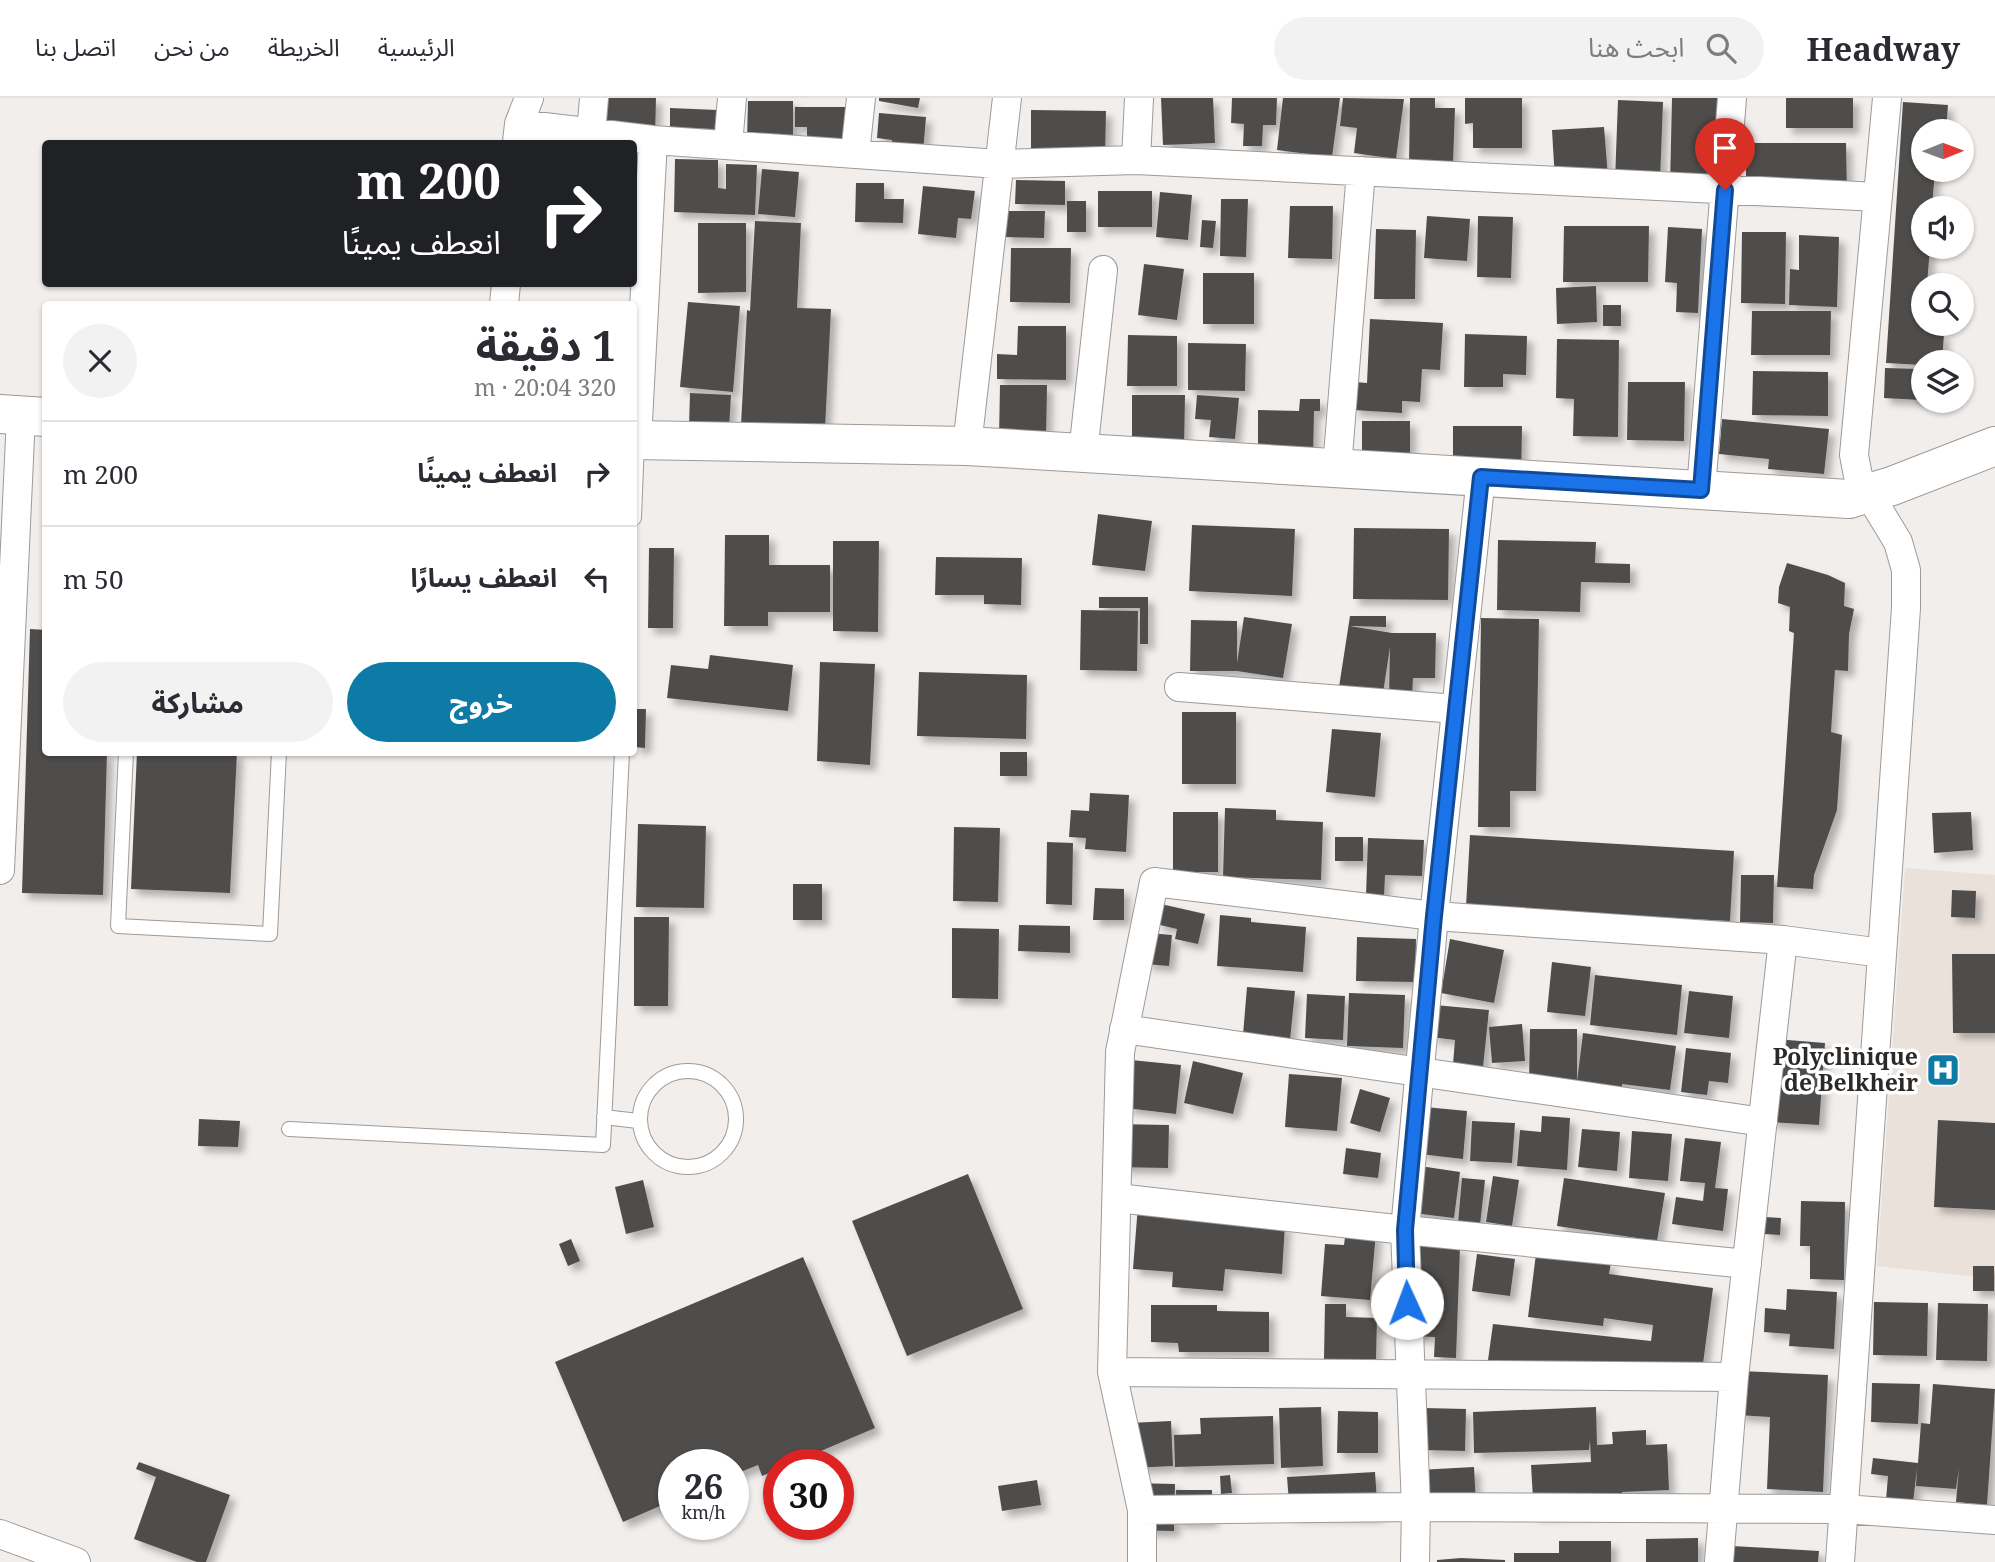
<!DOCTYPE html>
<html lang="ar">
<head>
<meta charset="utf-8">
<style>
  :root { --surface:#fff; --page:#f2f2f3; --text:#2b2b33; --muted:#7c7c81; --line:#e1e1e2; --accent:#0d7ba5 }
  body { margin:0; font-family:"Noto Serif","Noto Sans Arabic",serif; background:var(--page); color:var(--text); direction:rtl; height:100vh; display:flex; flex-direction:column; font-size:26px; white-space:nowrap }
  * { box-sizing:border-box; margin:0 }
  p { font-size:23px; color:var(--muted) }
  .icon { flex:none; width:38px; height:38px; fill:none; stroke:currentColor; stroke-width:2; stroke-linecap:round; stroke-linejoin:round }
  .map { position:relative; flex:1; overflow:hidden; direction:ltr }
  .side { position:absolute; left:42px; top:203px; width:595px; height:455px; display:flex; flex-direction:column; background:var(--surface); border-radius:7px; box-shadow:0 2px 5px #0004; direction:rtl }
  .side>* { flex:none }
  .guide { position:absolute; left:42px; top:42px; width:595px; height:147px; border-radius:7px; box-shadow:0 2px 5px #0004; direction:rtl; background:#202124; color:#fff; overflow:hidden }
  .needle { width:46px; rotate:89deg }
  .buttons { position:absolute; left:1911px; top:21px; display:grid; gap:14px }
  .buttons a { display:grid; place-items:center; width:63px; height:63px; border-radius:50%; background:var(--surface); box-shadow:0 2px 5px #0004; font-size:35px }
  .speed { position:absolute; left:658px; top:1351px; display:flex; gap:14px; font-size:35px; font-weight:700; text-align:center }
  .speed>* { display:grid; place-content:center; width:91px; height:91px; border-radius:50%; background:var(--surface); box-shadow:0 2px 5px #0004; line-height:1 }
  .speed small { font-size:18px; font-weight:400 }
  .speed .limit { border:10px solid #d22; background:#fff; color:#111 }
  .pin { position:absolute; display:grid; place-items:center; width:60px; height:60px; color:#fff; margin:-72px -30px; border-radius:50% 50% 50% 0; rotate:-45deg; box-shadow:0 0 7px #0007 }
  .pin .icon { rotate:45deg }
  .me { position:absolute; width:77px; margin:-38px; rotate:358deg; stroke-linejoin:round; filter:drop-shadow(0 0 5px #0008) }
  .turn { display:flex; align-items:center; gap:24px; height:147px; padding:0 21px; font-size:32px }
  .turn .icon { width:91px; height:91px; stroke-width:2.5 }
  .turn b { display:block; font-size:49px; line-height:60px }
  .round { display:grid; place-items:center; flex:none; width:74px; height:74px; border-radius:37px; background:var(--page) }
  .headline { display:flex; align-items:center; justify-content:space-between; height:119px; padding:0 21px }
  h1 { font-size:42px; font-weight:700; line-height:52px }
  .cta { display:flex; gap:14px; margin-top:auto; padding:14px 21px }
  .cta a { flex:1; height:80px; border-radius:42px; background:var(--accent); color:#fff; font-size:28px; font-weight:700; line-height:80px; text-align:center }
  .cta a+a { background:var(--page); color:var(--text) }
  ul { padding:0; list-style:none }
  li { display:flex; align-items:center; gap:21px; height:105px; padding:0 21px; border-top:2px solid var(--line) }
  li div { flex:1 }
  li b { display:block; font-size:26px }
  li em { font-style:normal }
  header { display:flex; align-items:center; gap:42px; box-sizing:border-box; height:98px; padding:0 35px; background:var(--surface); border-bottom:2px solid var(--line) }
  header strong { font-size:33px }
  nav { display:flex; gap:38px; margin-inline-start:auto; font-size:24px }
  .search { width:490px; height:63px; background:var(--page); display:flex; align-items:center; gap:18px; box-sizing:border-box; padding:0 24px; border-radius:38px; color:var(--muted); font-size:26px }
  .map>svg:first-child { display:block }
</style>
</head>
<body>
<header>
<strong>Headway</strong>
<div class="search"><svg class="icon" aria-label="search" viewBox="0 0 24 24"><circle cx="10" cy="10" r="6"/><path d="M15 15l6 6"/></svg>ابحث هنا</div>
<nav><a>الرئيسية</a><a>الخريطة</a><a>من نحن</a><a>اتصل بنا</a></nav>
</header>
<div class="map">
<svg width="1995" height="1464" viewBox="0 0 1995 1464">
  <defs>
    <filter id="shadow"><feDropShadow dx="6" dy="6" stdDeviation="3.5" flood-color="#0004"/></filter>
  </defs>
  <rect width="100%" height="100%" fill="#f1eeec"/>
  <path fill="#ebe1db" d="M1905,770L1995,777V1181L1877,1168Z"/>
  <path fill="#504e4c" filter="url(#shadow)" d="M606,0H656L655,39L605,38Z
    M879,0H920L918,10L879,3Z
    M1161,0H1213L1215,45L1163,47Z
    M1232,0H1277L1276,27H1263L1262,48H1243L1244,26L1231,25Z
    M1283,0H1340L1332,59L1277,52Z
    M1343,0L1404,1L1396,61L1354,55L1357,30L1340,28Z
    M1410,0H1435V10H1455L1453,66L1409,65Z
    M1465,0H1522V50H1473V25L1465,26Z
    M1672,0H1718L1716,88L1670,87Z
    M1786,0H1853V30H1786Z
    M1618,2L1663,4L1660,83L1615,82Z
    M748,3H793V43L747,42Z
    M1903,4L1948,7L1946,33H1923V72H1935L1932,110H1923V149H1930L1927,187H1923V226H1933V235L1944,236L1942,264H1923V267L1886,265Z
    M795,9H847L846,49L807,48V29H795Z
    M670,10L717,12L716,31L670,30Z
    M1031,12L1106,13L1105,60L1031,59Z
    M879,15L926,19L923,54L892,51V42L877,40Z
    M1604,29L1608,79L1555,82L1552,32Z
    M1746,45H1846L1847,98H1746Z
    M675,61L718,62V90L726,91V66L757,67L755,117L674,114Z
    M762,71L799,74L795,119L758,116Z
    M1016,82L1065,83V107L1015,106Z
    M856,85H884V101H904L903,125L855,124Z
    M923,88L975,93L971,121L958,120L956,140L918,136Z
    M1098,93H1152V129H1098Z
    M1160,94L1192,97L1188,142L1156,139Z
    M1221,101H1248L1246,159L1220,158Z
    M1067,103H1086V134H1067Z
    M1290,108H1333L1332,161L1288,160Z
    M1005,113H1045L1044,140L1004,139Z
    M1427,118L1470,121L1467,163L1424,160Z
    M1478,118L1513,119L1511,180L1477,179Z
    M1202,122L1216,123L1213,150L1200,149Z
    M755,123L801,125L797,210L831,211L825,331L741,327L747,212L750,213Z
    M698,125H746V194L698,195Z
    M1564,128H1649L1648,184H1563Z
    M1668,129L1702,131L1698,215L1676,214L1677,185L1665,184Z
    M1376,131L1416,132L1415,201H1374Z
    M1742,134H1786L1785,206L1741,205Z
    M1799,137L1839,139L1837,209L1789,207L1790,171L1799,172Z
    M1011,150H1071L1070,205L1010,204Z
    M1144,166L1184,171L1177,222L1138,217Z
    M1203,175H1254V226H1203Z
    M1596,188L1597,224L1557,226L1556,190Z
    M688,204L740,208L733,294L680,289Z
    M1603,207H1621V228H1603Z
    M1752,213H1831L1830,257H1751Z
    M1370,221L1443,225L1440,272L1422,271L1420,304L1402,303V315L1353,312L1355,284L1367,285Z
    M1018,228H1066V282L997,281V256L1017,257Z
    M1465,236L1527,238L1526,277L1503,276V289H1464Z
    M1128,237L1177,238V288H1127Z
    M1557,241L1619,242L1618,339L1573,338L1574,301L1556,300Z
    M1188,245L1246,246L1245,293L1188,292Z
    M1885,270L1922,271L1920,302L1884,300Z
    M1753,273L1828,274V318L1752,317Z
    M1628,284H1685L1684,343L1627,342Z
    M1000,287H1047L1046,342L999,341Z
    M690,295L731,297L729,331L689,329Z
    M1132,297H1185L1184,352H1132Z
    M1197,297L1239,300L1235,341L1209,339L1211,322L1195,321Z
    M1300,301H1320V313H1314L1313,363L1258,362V312L1299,313Z
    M1722,321L1829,331L1824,376L1768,371L1769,361L1719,356Z
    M1362,323H1410V372H1362Z
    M1453,328H1522L1521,385H1453Z
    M1098,416L1152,423L1145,473L1092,467Z
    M1192,427L1295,431L1292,498L1189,493Z
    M1354,430L1449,431L1448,502L1353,501Z
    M725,437H769V467H830V514H768V528H724Z
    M1498,442L1596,444L1595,465L1630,466V485L1581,484L1580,514L1497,512Z
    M833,443H879L878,534L833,533Z
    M649,450H674L673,530H648Z
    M936,459L1022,460L1021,507L984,506V497H935Z
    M1787,465L1828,477L1845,485L1844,508L1854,511L1849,536L1848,573L1835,572L1831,634L1842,637L1837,712L1814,777L1813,791L1777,789L1794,535L1789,533L1790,509L1778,505L1779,489Z
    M1099,499H1148V546H1140V510H1099Z
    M1081,512L1138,513L1137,573L1080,572Z
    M1350,518H1386V529L1350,528L1392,535H1436L1435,580H1413L1412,599H1389L1390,549L1383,595L1339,589Z
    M1244,519L1292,526L1283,580L1237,573H1190L1191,522L1237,523V565Z
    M1481,520L1539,521L1536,693H1510V729H1478Z
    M30,531L46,532V654H107L103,797L22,795Z
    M710,557L793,567L788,613L667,600L671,567L708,571Z
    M820,564L875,566L870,667L817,663Z
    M919,574L1027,577L1026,641L917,638Z
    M635,611H646L645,650L634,649Z
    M1182,614H1236V686H1182Z
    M1332,631L1381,635L1375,699L1326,694Z
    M137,654H237L230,795L131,791Z
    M1000,654H1027V678H1000Z
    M1090,695L1129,697L1126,754L1085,751L1086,740L1069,739L1071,712L1089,713Z
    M1225,710L1276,712V722L1323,724L1321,782L1223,779Z
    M1173,714H1218V774H1173Z
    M1971,714L1973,752L1934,755L1932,715Z
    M638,726L706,728L704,810L636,809Z
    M954,729L1000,730L998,804L953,803Z
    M1470,737L1734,753L1730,823L1466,809Z
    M1335,739H1363V763H1335Z
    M1368,740L1424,742L1422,778L1385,777L1384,799L1366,798Z
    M1047,744L1073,745L1072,807L1046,806Z
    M1741,777H1774L1773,825L1740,824Z
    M793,786H822V822H793Z
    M1095,790L1124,791V822H1093Z
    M1952,792L1976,793L1975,820L1951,819Z
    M1161,806L1205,816L1198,846L1175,841L1177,831L1156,826Z
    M1220,817L1251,820V824L1306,829L1303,874L1217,868Z
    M634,819H669L668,908H634Z
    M1019,827L1070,828V855L1018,853Z
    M952,830L999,831L998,901L952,900Z
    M1149,835L1172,837L1169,868L1146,866Z
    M1357,839L1416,841L1415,884L1356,883Z
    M1450,841L1504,852L1494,905L1441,895Z
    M1952,856H1995V935H1953Z
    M1552,864L1591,869L1585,918L1547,914Z
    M1595,877L1682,887L1677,937L1590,927Z
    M1247,889L1295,893L1290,942L1243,937Z
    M1689,893L1733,898L1729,940L1684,935Z
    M1349,895L1405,897L1403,950L1347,948Z
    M1307,896L1345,898L1343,942L1305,940Z
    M1435,907L1489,912L1483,969L1453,966L1455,942L1431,939Z
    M1522,926L1525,963L1492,965L1489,929Z
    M1530,931H1577V983H1529Z
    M1583,935L1676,948L1670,992L1622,986V991L1577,984Z
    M1775,941L1825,945L1819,1027L1769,1024Z
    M1686,950L1731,955L1728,985L1709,983L1707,997L1681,994Z
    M1131,962L1181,967L1176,1016L1126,1010Z
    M1193,963L1243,975L1233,1016L1184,1005Z
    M1289,976L1342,980L1337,1033L1285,1029Z
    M1360,991L1390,1000L1380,1034L1350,1025Z
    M1425,1009L1467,1013L1463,1061L1420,1056Z
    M1542,1018L1570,1020L1567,1072L1517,1068L1520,1032L1541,1034Z
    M199,1021L240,1023L238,1049L198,1048Z
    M1938,1022L1995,1025V1112L1934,1109Z
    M1472,1023L1515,1025L1512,1065L1470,1063Z
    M1115,1026L1169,1027L1168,1070L1113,1069Z
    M1582,1031L1620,1034L1617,1073L1578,1069Z
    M1632,1033L1672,1036L1668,1083L1629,1080Z
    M1685,1040L1721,1044L1715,1090L1728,1091L1723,1133L1672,1126L1676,1099L1703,1103L1705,1085L1680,1083Z
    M1346,1050L1381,1055L1378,1080L1343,1076Z
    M1420,1068L1460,1074L1454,1120L1413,1115Z
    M968,1076L1023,1211L907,1258L852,1123Z
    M1493,1078L1519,1082L1512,1128L1486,1124Z
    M1462,1080L1485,1082L1480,1127L1458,1125Z
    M1564,1080L1665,1095L1657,1143L1557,1128Z
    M643,1082L654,1129L626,1136L615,1089Z
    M1801,1103L1845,1104L1844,1182L1810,1181V1148H1800Z
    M1138,1107L1285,1126L1282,1176L1225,1171L1223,1193L1172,1189L1173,1174L1133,1171Z
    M1765,1119L1781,1120L1780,1137L1764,1136Z
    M1346,1131L1376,1134L1370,1202L1321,1198L1325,1146L1344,1147Z
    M571,1141L580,1163L568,1168L559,1146Z
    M1413,1146L1460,1149L1456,1260L1434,1259L1435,1239L1410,1238Z
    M1477,1156L1515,1161L1510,1198L1472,1193Z
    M1536,1156L1611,1165L1609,1176L1713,1190L1701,1281L1591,1275L1488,1262L1493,1226L1651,1243L1653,1227L1604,1220L1603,1228L1528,1219Z
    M803,1159L875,1330L788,1367H779V1371L762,1378L758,1367L733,1377V1367H674V1402L623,1424L555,1264Z
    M1973,1168H1994V1193H1973Z
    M1787,1191L1837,1194L1834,1251L1789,1248L1790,1236L1764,1234L1765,1210L1786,1212Z
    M1874,1204L1928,1205L1927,1258L1873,1257Z
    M1938,1205L1988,1206L1987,1263L1936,1262Z
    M1325,1206H1346V1219L1377,1220L1376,1261H1324Z
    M1151,1207H1217V1213L1269,1214V1254H1179L1178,1245L1151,1244Z
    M1740,1273L1828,1277L1823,1394L1767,1391L1770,1319L1738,1317Z
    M1872,1285L1920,1286L1918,1326L1871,1324Z
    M1933,1286L1995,1291L1987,1407L1956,1404L1959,1370L1956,1391L1916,1388L1917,1370L1913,1405L1886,1402L1888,1378L1871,1376L1873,1360L1918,1365L1921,1325L1930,1326Z
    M1321,1309L1323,1368L1281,1370L1279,1310Z
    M1596,1309L1597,1347L1613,1346L1612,1334L1646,1332V1347L1667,1346L1669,1392L1622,1394L1623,1412L1534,1417L1531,1367L1591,1364L1590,1342L1589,1352L1474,1355L1473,1314Z
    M1424,1310L1466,1311L1465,1353L1423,1352Z
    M1338,1313L1378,1314V1355H1337Z
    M1273,1318L1274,1366L1175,1369L1174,1337L1201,1336L1200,1320Z
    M1171,1323L1173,1368L1131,1370L1129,1325Z
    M139,1364L230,1397L206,1464H197L134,1441L156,1379L136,1371Z
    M1474,1369L1476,1406L1420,1409L1418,1372Z
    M1375,1374L1378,1418L1290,1417L1287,1379Z
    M1230,1377L1232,1395L1221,1396L1220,1378Z
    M1037,1382L1041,1407L1002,1413L998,1388Z
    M1129,1385L1175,1386L1174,1433L1129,1432Z
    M1176,1392H1212V1423L1177,1424Z
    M1698,1440V1464H1646V1441Z
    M1559,1443H1611V1464H1514V1455H1559Z
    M1732,1448L1819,1453L1818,1464H1731Z
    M1461,1460L1505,1462V1464H1437V1462Z"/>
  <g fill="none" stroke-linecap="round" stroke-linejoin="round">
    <defs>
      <path id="lane" d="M634,420L637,343
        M126,654L118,828L270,836L279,654
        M640 1021a48 48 0 1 1 96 0a48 48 0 1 1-96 0Z
        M604,1019L638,1023
        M289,1031L603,1047L622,654"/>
      <path id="street" d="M1139,0L1136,62L1878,99
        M519,26L653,42L999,66L1136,62
        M591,36L594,0
        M517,44L519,26L529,0
        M728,47L732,0
        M855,56L861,0
        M504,206L506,186
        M637,342L653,42
        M967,348L1007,0
        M1083,355L1103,172
        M1337,370L1361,73
        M1701,392L1732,0
        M1179,589L1456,611
        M0,772L21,318
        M1124,931L1763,1024
        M1117,1100L1405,1132L1747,1166
        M1112,1274L1734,1279
        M1142,1412L1416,1409L1844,1411L1995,1422
        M0,1436L76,1464
        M1142,1464V1412L1112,1274L1120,954L1154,784L1434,818L1783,842L1882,855
        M1415,1464L1416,1409L1405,1132L1434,818L1481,379
        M1719,1464L1734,1279L1783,842
        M1840,1464L1906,510V472L1898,444L1858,378L1854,357L1887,0"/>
      <path id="secondary" d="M0,316L46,319
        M634,342L967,348L1849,401L1892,388L1995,348"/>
    </defs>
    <use href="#lane" stroke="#9d9a99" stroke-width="16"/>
    <use href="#street" stroke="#9d9a99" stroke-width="30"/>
    <use href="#secondary" stroke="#9d9a99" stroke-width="40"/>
    <use href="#lane" stroke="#fff" stroke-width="14"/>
    <use href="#street" stroke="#fff" stroke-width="28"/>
    <use href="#secondary" stroke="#fff" stroke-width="38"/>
  </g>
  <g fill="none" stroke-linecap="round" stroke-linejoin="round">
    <defs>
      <path id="route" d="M1407,1205L1405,1132L1434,818L1481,379L1701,392L1725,92"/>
    </defs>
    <use href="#route" stroke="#114b97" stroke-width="18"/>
    <use href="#route" stroke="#1a73e8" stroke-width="12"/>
  </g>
  <defs>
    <symbol id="hospital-square" viewBox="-11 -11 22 22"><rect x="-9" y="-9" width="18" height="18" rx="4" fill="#0d7ba5" stroke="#fff"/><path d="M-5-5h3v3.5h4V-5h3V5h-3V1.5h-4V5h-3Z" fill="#fff"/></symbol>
  </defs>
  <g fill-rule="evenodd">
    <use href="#hospital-square" x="1924" y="953" width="38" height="38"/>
  </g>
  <g text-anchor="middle" stroke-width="7" stroke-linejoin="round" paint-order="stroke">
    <g font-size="23" font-weight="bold" fill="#2b2a29" stroke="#fff" text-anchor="end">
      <text x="1918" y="967">Polyclinique<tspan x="1918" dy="26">de Belkheir</tspan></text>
    </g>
  </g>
</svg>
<div class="buttons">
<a><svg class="needle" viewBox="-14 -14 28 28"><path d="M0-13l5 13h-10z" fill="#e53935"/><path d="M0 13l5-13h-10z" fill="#7c7c81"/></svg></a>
<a><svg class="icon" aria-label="sound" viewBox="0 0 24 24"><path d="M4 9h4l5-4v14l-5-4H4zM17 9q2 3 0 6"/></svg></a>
<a><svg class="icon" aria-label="search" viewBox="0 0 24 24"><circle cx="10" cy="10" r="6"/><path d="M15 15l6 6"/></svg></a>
<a><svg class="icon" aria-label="layers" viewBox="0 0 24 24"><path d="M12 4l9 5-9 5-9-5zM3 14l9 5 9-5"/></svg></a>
</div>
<div class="speed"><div>26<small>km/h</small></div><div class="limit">30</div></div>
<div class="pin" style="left:1725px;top:92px;background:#d93025"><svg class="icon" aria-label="arrive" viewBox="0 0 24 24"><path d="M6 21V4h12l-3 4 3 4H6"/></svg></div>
<svg class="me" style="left:1407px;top:1205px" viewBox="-20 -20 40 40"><circle r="19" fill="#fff"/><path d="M0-13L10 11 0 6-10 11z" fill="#1a73e8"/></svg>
<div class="guide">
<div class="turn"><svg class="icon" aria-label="right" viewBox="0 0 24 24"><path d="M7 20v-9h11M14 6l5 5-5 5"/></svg><div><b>200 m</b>انعطف يمينًا</div></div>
</div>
<section class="side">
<div class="headline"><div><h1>1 دقيقة</h1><p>320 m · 20:04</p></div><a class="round"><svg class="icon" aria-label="close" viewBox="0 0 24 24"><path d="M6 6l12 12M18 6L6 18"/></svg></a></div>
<ul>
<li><svg class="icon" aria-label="right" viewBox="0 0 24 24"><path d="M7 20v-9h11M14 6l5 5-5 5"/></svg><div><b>انعطف يمينًا</b></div><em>200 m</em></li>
<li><svg class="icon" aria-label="left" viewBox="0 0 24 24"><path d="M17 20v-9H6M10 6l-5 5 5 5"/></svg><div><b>انعطف يسارًا</b></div><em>50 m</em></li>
</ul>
<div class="cta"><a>خروج</a><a>مشاركة</a></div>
</section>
</div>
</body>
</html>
